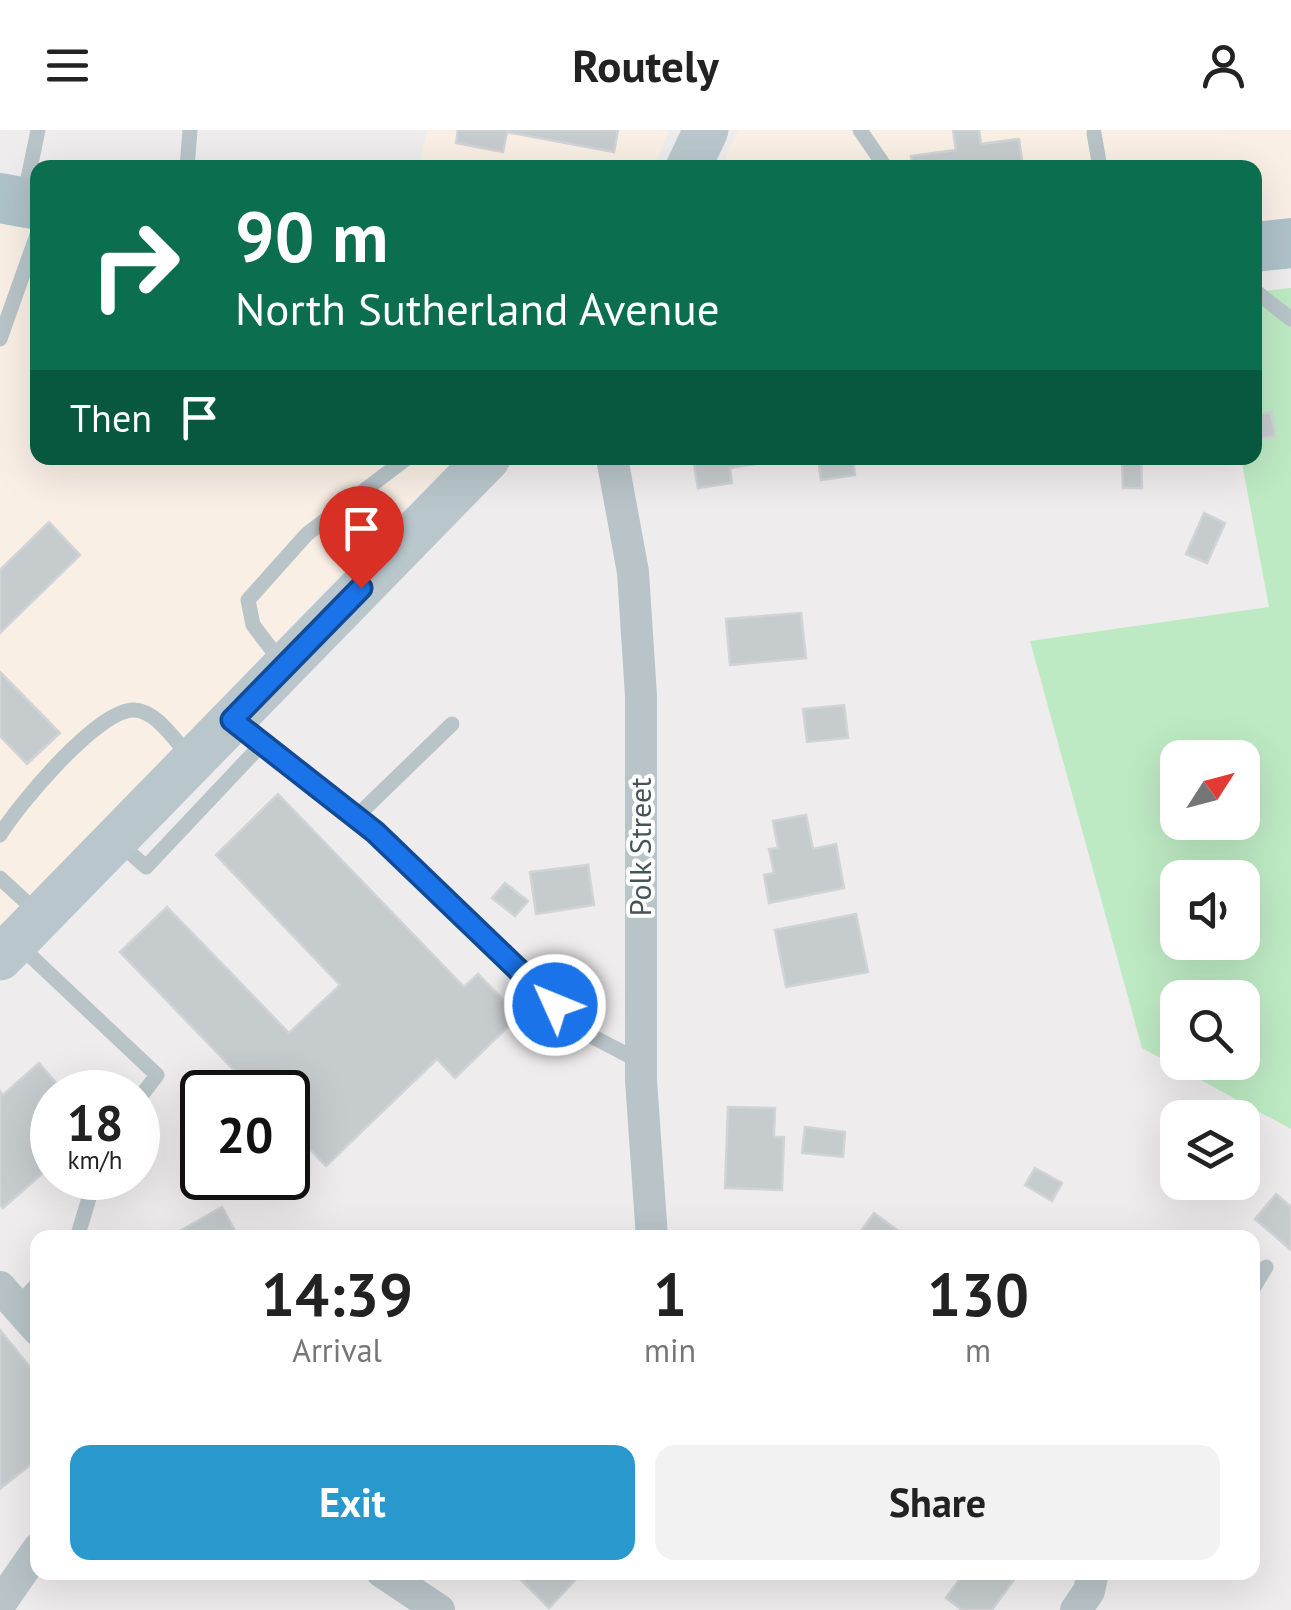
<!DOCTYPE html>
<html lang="en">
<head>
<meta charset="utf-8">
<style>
  :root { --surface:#fff; --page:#f2f2f2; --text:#222; --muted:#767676; --accent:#2898cd }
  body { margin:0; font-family:"PT Sans",sans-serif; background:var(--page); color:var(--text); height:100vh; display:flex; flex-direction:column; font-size:38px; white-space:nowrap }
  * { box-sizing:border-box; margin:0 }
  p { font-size:32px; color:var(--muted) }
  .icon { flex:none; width:55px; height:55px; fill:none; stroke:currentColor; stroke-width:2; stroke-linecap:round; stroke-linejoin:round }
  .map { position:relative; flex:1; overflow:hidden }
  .side { position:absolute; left:30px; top:1100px; width:1230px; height:350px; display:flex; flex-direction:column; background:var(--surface); border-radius:20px; box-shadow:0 10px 40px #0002 }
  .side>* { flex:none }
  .hud { position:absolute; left:30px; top:30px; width:1232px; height:305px; border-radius:20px; box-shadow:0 10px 40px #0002; background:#0b6e4f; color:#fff; overflow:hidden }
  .needle { width:65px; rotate:54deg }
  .fabs { position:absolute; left:1160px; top:610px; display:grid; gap:20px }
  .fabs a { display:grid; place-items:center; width:100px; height:100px; border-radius:20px; background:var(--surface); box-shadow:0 10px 40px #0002; font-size:50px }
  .speed { position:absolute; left:30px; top:940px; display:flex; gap:20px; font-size:50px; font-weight:700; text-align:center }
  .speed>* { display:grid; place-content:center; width:130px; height:130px; border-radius:50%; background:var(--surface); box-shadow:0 10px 40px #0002; line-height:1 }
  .speed small { font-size:25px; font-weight:400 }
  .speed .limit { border:5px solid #111; border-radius:15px; background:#fff; color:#111 }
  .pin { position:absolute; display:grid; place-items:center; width:85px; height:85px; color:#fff; margin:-102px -42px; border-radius:50% 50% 50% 0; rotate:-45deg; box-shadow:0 0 10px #0007 }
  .pin .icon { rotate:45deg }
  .me { position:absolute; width:110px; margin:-55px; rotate:314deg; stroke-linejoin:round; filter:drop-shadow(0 0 8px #0008) }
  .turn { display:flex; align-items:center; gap:35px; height:210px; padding:0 40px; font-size:45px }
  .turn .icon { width:130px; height:130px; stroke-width:2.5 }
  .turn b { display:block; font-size:70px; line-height:85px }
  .then { display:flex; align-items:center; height:95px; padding:0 40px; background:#0003; gap:20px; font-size:38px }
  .eta { display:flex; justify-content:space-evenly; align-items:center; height:170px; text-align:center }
  .eta b { font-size:60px; font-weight:700; line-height:70px }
  .cta { display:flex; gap:20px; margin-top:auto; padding:20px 40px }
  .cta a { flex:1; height:115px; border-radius:20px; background:var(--accent); color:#fff; font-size:40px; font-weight:700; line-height:115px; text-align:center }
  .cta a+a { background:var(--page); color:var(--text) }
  header { display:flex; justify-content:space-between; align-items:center; height:130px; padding:0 40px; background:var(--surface); font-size:45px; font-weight:700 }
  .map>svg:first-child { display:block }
</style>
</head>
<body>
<header><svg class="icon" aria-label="menu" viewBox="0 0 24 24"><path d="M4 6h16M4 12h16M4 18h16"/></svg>Routely<svg class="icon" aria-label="person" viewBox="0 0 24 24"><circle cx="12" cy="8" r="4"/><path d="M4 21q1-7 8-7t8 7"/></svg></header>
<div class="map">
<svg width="1291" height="1480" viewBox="0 0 1291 1480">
  <rect width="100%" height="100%" fill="#efeced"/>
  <path fill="#f9efe5" d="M427,0H669L654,37L419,38Z
    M738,0H1291V93L1255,98V38H721Z
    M0,89L37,97L38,328H458L389,394L0,800Z"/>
  <path fill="#bdeac3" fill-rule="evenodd" d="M1291,158V999L1142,918L1030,511L1269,477L1241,328H1255V162ZM1178,628H1242V692H1178ZM1178,748H1242V812H1178ZM1178,868H1242V932H1178Z"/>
  <path fill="#c6cbce" stroke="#d0d4d7" stroke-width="2.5" d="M458,0H618L614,22L507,2L503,22L456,13Z
    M953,0H979L981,14L1019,9L1023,38H913L911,26L956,20Z
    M1271,282L1275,306L1255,309V285Z
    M693,328H754L755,334L730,338L732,353L698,358Z
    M818,328H853L855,345L821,350Z
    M1122,328H1141L1142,358H1123Z
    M1204,383L1225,393L1207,433L1186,424Z
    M49,392L80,425L0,503V440Z
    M801,483L806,528L730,535L726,489Z
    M0,542L60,603L27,634L0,606Z
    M844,575L848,608L807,612L803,579Z
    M278,664L464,857L478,844L519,886L455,948L437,929L326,1036L288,996V962H255L120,822L167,777L289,903L340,855L216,725Z
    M806,685L813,719L836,714L844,758L769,773L764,745L774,743L769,719L778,718L773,691Z
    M588,735L594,775L536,784L530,742Z
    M505,753L528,771L515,786L492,768Z
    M856,784L868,842L786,857L775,800Z
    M39,933L64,962H52V1013L44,1021L52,1035L3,1078L0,1075V961L3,965Z
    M728,977L775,978L774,1007H784L782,1060L725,1058Z
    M805,997L845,1002L843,1027L802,1023Z
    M1035,1038L1062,1053L1052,1071L1025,1055Z
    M1276,1064L1291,1077V1120L1255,1089Z
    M222,1077L239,1108H172L171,1106Z
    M874,1083L908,1108H856Z
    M0,1200L38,1247V1329L0,1359Z
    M513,1442H573L578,1447L549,1478Z
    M965,1442H1016L1018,1444L992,1480H962L946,1468Z"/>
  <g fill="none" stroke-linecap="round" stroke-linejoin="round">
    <path stroke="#b8c4c8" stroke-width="15" d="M860,0L886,38
      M1094,3L1100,38
      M187,38L190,0
      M24,68L38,0
      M1255,161L1291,189
      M0,209L38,102
      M282,533L253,495L248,470L307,404L407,328
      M235,593L375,702L580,900L641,932
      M356,687L452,594
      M0,705C18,675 96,582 132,580C156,579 175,611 190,627
      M118,712L146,737L262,614
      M0,748L38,783
      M19,815L157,945L138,970
      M77,1108L95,1048
      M1252,1160L1266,1137
      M17,1176L38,1153"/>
    <path stroke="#b8c4c8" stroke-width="32" d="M612,328L633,442L641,566V950L652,1108
      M0,1157L38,1200
      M382,1442L439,1480
      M0,1474L38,1419
      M1076,1480L1089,1461L1093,1442"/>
    <path stroke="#b9c7cd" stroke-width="45" d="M688,38L706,0
      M0,828L488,328"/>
    <path stroke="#aec2c9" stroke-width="50" d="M0,68L38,75
      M1255,117L1291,113"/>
  </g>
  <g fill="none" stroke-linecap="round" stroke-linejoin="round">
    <defs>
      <path id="route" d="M361,458L232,590L375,702L555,875"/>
    </defs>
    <use href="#route" stroke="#114b97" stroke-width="25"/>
    <use href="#route" stroke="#1a73e8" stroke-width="18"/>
  </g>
  <g text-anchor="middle" stroke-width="8" stroke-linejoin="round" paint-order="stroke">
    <g font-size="30" fill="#465458" stroke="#fff">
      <text transform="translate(641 717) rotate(-90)" y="10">Polk Street</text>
    </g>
  </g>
</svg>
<div class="fabs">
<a><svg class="needle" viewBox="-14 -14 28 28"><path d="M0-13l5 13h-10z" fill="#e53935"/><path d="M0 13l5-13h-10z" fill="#767676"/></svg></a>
<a><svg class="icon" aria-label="sound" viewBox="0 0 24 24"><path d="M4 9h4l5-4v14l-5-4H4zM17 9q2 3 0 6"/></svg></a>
<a><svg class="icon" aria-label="search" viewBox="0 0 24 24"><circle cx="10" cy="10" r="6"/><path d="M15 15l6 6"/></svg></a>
<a><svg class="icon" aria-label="layers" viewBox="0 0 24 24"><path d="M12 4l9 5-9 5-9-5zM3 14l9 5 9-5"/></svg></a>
</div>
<div class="speed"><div>18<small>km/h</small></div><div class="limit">20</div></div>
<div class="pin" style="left:361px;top:458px;background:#d93025"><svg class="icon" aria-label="arrive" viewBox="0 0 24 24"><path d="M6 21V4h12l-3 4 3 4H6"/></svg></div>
<svg class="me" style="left:555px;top:875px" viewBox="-20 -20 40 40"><circle r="17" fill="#1a73e8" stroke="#fff" stroke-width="3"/><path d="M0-11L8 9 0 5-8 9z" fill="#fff"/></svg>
<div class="hud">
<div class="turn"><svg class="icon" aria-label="right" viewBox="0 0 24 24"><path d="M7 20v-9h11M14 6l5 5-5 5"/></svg><div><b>90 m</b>North Sutherland Avenue</div></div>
<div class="then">Then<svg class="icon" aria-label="arrive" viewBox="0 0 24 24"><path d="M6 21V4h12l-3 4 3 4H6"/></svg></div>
</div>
<section class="side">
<div class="eta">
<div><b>14:39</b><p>Arrival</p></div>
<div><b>1</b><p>min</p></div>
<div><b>130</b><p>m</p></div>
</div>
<div class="cta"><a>Exit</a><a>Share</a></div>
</section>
</div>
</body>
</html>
